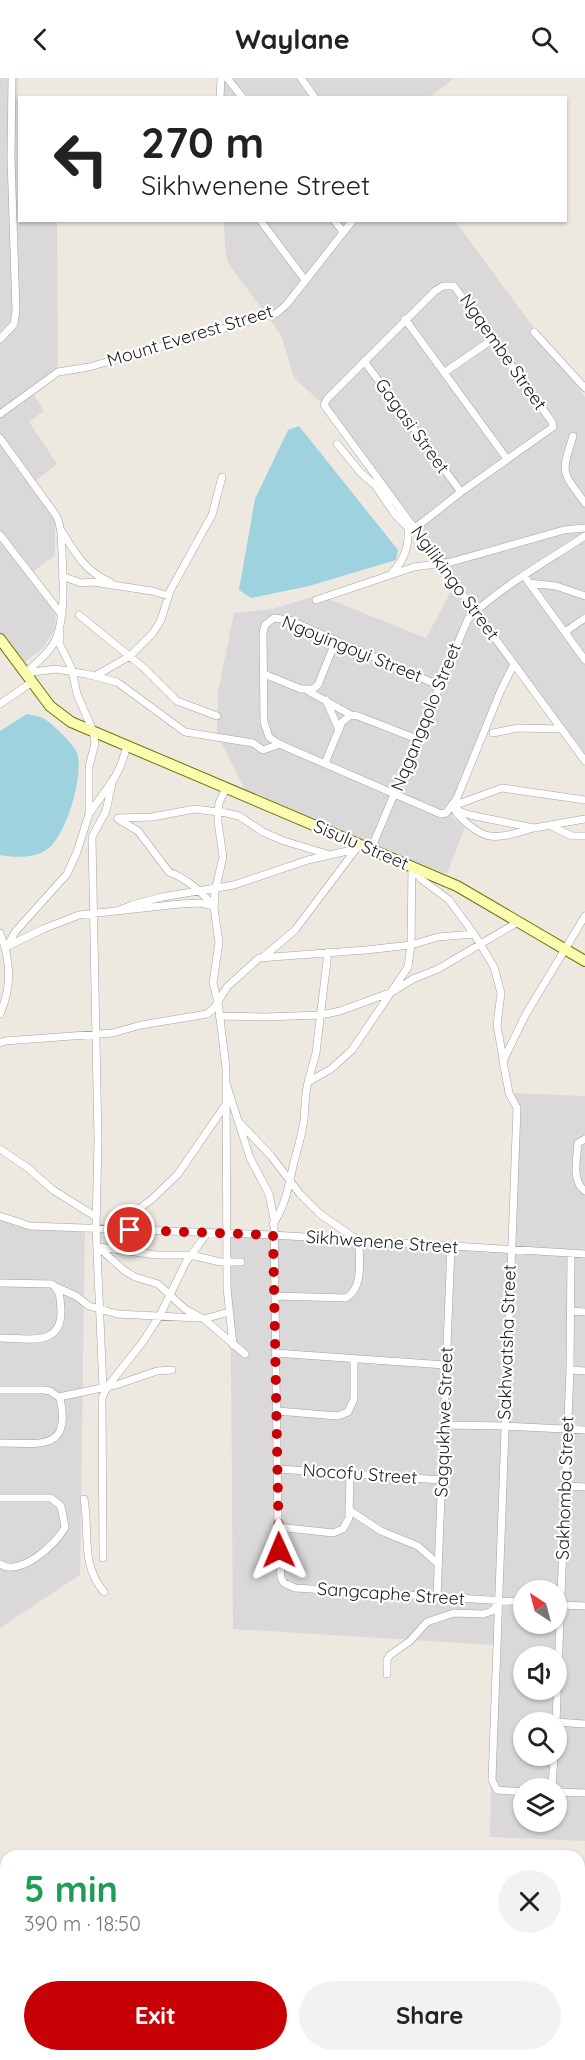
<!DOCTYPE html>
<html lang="en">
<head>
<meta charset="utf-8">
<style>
  :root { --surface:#fff; --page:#f2f2f2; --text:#222; --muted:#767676; --accent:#c70006 }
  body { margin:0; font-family:Quicksand,sans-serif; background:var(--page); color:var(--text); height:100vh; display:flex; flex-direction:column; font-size:22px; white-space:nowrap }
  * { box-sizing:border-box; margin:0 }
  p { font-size:20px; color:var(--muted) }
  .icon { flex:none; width:33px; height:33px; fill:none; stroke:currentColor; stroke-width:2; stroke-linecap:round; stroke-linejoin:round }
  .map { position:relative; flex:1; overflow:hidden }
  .details { position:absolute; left:0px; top:1772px; width:585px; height:212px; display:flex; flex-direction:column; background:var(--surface); border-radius:18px 18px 0 0; box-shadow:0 2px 4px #0004 }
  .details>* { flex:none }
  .top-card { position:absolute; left:18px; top:18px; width:549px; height:126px; border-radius:0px; box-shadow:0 2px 4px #0004; background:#fff; color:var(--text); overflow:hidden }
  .needle { width:39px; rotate:324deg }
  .fabs { position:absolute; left:513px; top:1502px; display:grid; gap:12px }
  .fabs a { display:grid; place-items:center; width:54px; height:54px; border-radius:50%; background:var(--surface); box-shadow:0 2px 4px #0004; font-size:30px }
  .pin { position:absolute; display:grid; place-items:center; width:51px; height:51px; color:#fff; margin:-26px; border:3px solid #fff; border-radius:50%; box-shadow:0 2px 6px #0007 }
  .me { position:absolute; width:66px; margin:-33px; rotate:359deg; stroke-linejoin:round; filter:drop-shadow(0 0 4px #0008) }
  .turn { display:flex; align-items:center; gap:21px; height:126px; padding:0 24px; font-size:27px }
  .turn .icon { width:78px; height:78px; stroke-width:2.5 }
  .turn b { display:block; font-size:42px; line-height:51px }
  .round { display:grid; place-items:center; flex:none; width:63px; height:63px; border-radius:32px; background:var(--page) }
  .overview { display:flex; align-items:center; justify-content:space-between; height:102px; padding:0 24px }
  h1 { font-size:36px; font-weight:700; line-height:45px; color:#1e9e55 }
  .cta { display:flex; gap:12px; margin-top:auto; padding:12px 24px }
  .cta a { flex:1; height:69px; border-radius:36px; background:var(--accent); color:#fff; font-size:24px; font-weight:700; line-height:69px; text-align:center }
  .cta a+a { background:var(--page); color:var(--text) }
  header { display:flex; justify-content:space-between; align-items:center; height:78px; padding:0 24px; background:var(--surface); font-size:27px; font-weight:700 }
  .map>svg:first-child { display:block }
</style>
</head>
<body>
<header><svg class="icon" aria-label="back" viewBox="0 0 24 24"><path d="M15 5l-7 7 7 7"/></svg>Waylane<svg class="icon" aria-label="search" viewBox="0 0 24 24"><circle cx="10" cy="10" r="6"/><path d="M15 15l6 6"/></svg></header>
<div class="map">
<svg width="585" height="1982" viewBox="0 0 585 1982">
  <rect width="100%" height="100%" fill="#eee9e0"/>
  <path fill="#dad8d9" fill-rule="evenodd" d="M0,0H18L20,142L57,143L58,294L31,313L44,333L29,344L57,386L33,405L55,436V477L30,496L56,530L55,551L43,570L20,588L0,561Z
    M221,0H454L429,20L221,19Z
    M224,143H455L585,319V679L514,586L452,739L465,749L447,796L373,767L245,712L217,656L218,614L234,535L272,531L319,517L426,560L455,506L324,327L294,300L281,257L228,185L225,169Z
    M509,1015L585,1018V1763L490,1759L494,1567L233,1551L230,1155L510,1172L517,1030ZM524,1512H556V1545H524ZM524,1578H556V1611H524ZM524,1644H556V1677H524ZM524,1710H556V1743H524Z
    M0,1138L30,1148L85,1150L80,1497L0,1550Z"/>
  <path fill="#9ed2de" d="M299,348L398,472L396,482L309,508L251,520L239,512L255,421L288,352Z
    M27,636C32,637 37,638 41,639C50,643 74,666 77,675C84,697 68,749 52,767C39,781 17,780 0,777V653Z"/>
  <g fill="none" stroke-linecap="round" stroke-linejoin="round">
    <defs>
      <path id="street" d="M227,0L243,20
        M301,0L315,20
        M220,20L221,0
        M260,142L305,202
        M334,142L343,154
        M405,241L507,381
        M534,254L585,310
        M0,261L14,246L16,233L11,80L12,0
        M364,283L461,414
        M445,294L493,261
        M0,336L58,294L89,289L277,235L287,226L353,142
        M573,358C561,397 561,392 585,425
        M0,360L55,436L58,441L61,454C62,484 68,539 54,565C47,577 35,586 25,595
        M337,366L361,395L375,407L394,435L408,450C409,468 405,481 392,495
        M415,450L461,414L553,349L552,344L454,208H443L435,213L327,321L324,327L585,683
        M61,452C74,473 85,494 110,504
        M0,457L62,537
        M62,498L81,505L93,504L152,513L169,518
        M524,498L585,582
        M529,505L556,508L585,518
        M316,522L414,489L451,484L564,452L585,450
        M79,537L144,590L177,623L217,638
        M60,554V567L71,589L77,616L93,653L95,665L89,689V736
        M565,554L585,540
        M25,595L56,591L86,596L117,604L185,654L253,665L263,672L280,666
        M264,596L301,611H313L318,607L336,562
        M95,598L130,578L153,555L161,542L170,513L212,437L222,399
        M440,608L289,542L274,540L265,547L263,555L264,644L269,659L279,666L441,736L446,735L457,720L501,612L514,586
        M308,613L351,637
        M326,622L339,652
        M0,626L32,604
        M493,655L518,650L562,651
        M325,685L342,644L351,637L358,638L417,661
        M226,710L219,725L218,734V744L223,779L215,813L214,830L219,864L213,905L218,924L226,990L227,1210L233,1267
        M453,728L461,734L470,737L534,750L585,741
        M453,728L502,710L585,722
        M454,730C458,740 479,757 490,758C503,760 520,754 533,750
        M118,740L152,739L195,731L226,735L239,738L263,754L284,763L327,776
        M118,741L138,753L169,794C188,801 201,814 214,828
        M551,748L572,758H585
        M371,771L468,541C498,510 549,482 585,458
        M413,790L421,801L449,822L474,856L494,889L501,915L497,947L503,981
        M120,832L132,827L162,819L234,807L308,782L356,771
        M0,855C11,882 12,909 0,936
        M8,868L43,851L79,837L180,826L200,825L214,828
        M7,869L15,854L67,796L77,774L89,736L115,699L121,687L127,668
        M262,880L295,852L356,771
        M219,938L265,939L321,937L340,933L392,914L413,901L438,891L518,844
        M0,965L5,963L113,955L141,947L207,936L214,930L227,909L259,880L366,872L411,867L438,859L474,856
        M308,1004L316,975L328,874
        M227,1008L250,1080L269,1116L274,1141L278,1449L281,1500L284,1505L295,1510L524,1524
        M238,1043L271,1078L300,1116L320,1136L359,1163C359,1181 364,1210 346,1220L275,1218
        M585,1061L578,1065C577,1080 571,1103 585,1113
        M0,1071L28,1090L53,1112L96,1139
        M0,1138L30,1148L273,1157L585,1176
        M273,1146C286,1127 289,1106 294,1084C298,1070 302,1056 304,1042C305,1029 305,1017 308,1004L331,991L352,972L408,889L411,867L412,788
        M111,1151L151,1122L178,1096L226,1026
        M97,1168L125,1193L135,1199L158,1206L185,1231L204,1241L245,1276
        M99,1169L156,1177H191L220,1184H241
        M571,1176L570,1292L556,1644L585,1646
        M0,1205L52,1206C61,1213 60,1221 61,1232C62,1270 27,1260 0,1260
        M56,1209L76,1218L89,1228L117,1236L198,1240
        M571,1233L585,1234
        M204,1241L229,1234
        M275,1275L445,1287
        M570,1292L585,1293
        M103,1310L96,1150L98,1062L92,759L106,733L113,701
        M0,1312H44L50,1313L60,1320C72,1374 39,1365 0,1365
        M59,1319L116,1307L157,1293L172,1292
        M277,1333L338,1338L348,1334L354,1321V1280
        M445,1347L504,1348L585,1352
        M278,1391L442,1402
        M566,1408L585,1409
        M0,1420H51L61,1428L65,1449C56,1467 20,1499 0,1486
        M84,1421C90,1453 80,1486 104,1514
        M349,1432L381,1453L418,1468L438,1486
        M278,1449L333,1455L343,1451L349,1440L350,1396
        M103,1480L102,1320L107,1309L142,1265L160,1237L186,1184L208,1154
        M437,1519L451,1168
        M558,1527L585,1528
        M387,1596V1582L390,1577L410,1563L427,1544L454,1535L483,1536L492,1533L498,1526
        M552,1710L554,1677
        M524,1714L497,1712L492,1702L517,1030L509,1015L503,983L526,936L585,838
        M556,1714L585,1715"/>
      <path id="secondary" d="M0,561L50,628L71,644L457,808L585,883"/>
    </defs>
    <use href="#street" stroke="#a3a3a3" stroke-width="8"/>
    <use href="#secondary" stroke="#6c7500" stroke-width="12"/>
    <use href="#street" stroke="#fff" stroke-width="7"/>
    <use href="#secondary" stroke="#fbfcb0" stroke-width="10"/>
  </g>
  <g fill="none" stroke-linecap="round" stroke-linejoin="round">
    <path stroke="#c70006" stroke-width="10" stroke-dasharray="0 18" d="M130,1152L273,1157L279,1472"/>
  </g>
  <g text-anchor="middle" stroke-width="4.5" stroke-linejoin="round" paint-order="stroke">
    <g font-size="18" fill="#1c1c1c" stroke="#fff">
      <text transform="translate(190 258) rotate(-17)" y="6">Mount Everest Street</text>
      <text transform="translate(503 274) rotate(55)" y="6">Ngqembe Street</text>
      <text transform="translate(412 348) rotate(54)" y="6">Gagasi Street</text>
      <text transform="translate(455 505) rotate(54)" y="6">Ngilikingo Street</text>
      <text transform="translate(352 571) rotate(22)" y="6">Ngoyingoyi Street</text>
      <text transform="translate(426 639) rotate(-68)" y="6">Nqgangqolo Street</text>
      <text transform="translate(361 767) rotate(23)" y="6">Sisulu Street</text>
      <text transform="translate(382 1164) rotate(4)" y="6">Sikhwenene Street</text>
      <text transform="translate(507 1264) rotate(-88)" y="6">Sakhwatsha Street</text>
      <text transform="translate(444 1344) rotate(-88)" y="6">Sagqukhwe Street</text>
      <text transform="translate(360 1396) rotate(4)" y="6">Nocofu Street</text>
      <text transform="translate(565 1410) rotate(-88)" y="6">Sakhomba Street</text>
      <text transform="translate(391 1516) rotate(4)" y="6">Sangcaphe Street</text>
    </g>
  </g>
</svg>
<div class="fabs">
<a><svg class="needle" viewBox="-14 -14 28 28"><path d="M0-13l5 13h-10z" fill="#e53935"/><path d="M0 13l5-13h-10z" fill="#767676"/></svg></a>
<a><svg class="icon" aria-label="sound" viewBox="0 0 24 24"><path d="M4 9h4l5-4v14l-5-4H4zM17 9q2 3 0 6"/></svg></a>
<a><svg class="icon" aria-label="search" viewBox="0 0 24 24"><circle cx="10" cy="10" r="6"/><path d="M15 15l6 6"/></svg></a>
<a><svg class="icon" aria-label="layers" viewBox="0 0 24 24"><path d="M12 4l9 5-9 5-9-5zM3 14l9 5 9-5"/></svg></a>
</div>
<div class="pin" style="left:130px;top:1152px;background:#d93025"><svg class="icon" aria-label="arrive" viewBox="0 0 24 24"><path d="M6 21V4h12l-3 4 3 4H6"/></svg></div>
<svg class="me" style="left:279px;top:1472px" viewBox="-20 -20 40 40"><path d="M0-17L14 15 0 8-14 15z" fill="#c70006" stroke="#fff" stroke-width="4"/></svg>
<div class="top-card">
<div class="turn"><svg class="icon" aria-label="left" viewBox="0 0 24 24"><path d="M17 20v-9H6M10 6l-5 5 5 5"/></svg><div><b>270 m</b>Sikhwenene Street</div></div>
</div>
<section class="details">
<div class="overview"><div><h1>5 min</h1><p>390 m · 18:50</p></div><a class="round"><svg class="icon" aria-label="close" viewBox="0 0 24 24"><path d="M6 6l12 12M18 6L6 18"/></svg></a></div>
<div class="cta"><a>Exit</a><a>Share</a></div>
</section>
</div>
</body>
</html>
